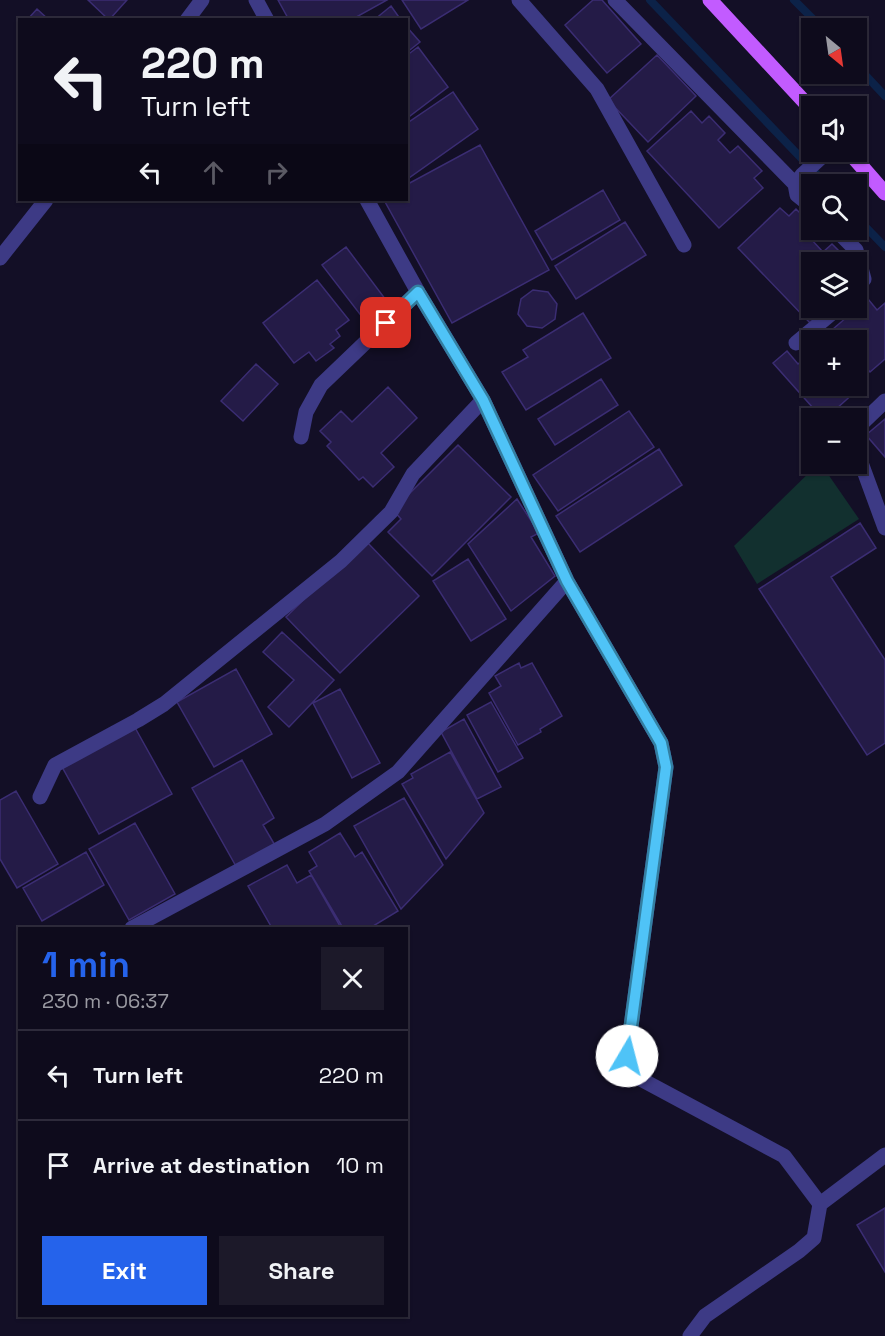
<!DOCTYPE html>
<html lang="en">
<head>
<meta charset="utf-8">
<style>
  :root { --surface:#0e0b1c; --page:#1c1929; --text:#f1f3f6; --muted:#9b9ba3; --line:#2e2b3b; --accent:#2563eb }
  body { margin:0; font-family:"Space Grotesk",sans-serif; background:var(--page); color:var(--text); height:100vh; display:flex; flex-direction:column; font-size:22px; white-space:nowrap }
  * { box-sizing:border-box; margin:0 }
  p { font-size:20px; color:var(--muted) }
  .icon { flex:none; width:33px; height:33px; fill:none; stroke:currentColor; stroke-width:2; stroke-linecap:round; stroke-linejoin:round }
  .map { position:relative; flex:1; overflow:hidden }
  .side { position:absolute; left:18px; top:927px; width:390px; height:390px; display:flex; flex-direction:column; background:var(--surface); border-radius:0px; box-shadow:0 2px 4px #0004,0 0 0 2px var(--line) }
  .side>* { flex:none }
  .banner { position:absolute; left:18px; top:18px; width:390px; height:183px; border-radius:0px; box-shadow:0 2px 4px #0004,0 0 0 2px var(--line); background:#0e0b1c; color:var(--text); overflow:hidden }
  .needle { width:39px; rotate:151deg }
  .tools { position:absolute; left:801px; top:18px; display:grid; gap:12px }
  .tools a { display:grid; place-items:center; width:66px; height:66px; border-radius:0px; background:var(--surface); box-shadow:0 2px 4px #0004,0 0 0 2px var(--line); font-size:30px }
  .pin { position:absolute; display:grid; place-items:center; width:51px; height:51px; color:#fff; margin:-26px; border-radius:12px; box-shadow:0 3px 9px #0006 }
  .me { position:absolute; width:66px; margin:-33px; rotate:8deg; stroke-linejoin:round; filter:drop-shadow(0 0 4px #0008) }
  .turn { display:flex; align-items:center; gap:21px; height:126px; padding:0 24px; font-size:27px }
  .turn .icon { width:78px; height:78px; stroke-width:2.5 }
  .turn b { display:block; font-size:42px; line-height:51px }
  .lanes { display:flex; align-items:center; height:57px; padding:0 24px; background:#0003; justify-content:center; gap:30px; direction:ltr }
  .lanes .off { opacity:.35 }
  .round { display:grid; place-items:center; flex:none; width:63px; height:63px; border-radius:0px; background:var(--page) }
  .overview { display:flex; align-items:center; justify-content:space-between; height:102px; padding:0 24px }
  h1 { font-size:36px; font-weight:700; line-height:45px; color:var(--accent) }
  .button { display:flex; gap:12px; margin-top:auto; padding:12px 24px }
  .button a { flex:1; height:69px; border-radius:0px; background:var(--accent); color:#fff; font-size:24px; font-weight:700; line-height:69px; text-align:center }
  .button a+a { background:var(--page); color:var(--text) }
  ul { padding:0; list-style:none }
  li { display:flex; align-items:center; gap:18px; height:90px; padding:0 24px; border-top:2px solid var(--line) }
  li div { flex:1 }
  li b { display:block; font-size:22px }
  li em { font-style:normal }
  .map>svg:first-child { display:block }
</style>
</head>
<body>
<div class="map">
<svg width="885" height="1336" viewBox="0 0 885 1336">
  <rect width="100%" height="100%" fill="#130f26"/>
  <path fill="#12302f" d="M818,464H821L859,519L757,584L734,546Z"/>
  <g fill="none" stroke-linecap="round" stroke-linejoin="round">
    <path stroke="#0c2248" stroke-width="8" d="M650,0L826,184
      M794,0L822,28
      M856,65L885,96
      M856,217L885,247"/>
  </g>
  <path fill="#241b47" stroke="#3b2d73" stroke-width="1.5" d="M88,0H127L109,20Z
    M278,0H387L351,20H289Z
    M402,0H468L421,29Z
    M593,0H602L641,44L607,73L565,25Z
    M391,6L401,20H374Z
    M37,9L49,20H27Z
    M406,26L420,42L406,53Z
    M418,47L448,87L406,119V56Z
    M657,55L696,96L648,142L608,100Z
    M453,92L478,129L406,180V124Z
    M691,111L702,123L709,116L725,133L718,140L730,153L738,146L762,171L754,178L763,188L719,228L647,151Z
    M480,145L549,270L452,323L384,200H406V185Z
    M603,190L620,220L552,260L535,231Z
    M780,208L789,216L796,209L812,225V230H816L817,231L810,238L823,252L832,244L850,262H812V308H828L811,324L738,248Z
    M625,222L646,255L576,299L555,266Z
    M346,247L389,304L366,322L322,265Z
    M317,280L349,320L336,330L340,336L330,344L334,348L316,361L309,352L294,363L263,323Z
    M533,290L548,292L557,304L555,319L542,328L527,326L518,314L521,299Z
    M868,299L877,310L885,303V359L870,372L856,356V340H843L833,329Z
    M583,313L611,358L526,410L502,372L528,357L523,350Z
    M787,351L798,364L812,352V386H849L855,392L826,418H822L773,363Z
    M256,364L278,384L243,421L221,401Z
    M601,379L618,405L555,445L538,419Z
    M388,387L417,418L381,453L394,467L373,487L363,477L359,480L327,446L331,442L320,431L341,411L352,422Z
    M629,411L654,447L558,511L533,475Z
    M885,419V457L866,435Z
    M458,445L511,497L432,576L388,532L401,519L393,510Z
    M659,449L682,485L580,552L556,516Z
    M517,499L539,533L531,537L555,576L511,611L468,544Z
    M860,523L876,548L831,577L885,660V743L867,755L759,589Z
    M365,540L419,596L340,673L286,617Z
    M468,559L506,619L471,641L433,581Z
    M282,632L334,680L289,727L268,707L294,680L263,652Z
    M519,663L521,668L532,663L562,716L540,729L541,732L518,745L489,693L501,686L495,676Z
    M236,669L272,734L214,767L177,702Z
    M340,689L380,763L352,778L313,703Z
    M491,702L523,758L498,772L467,715Z
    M464,719L501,787L477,799L441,732Z
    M133,724L172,794L99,834L61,765Z
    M450,752L484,813L446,859L402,784L413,778L411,774Z
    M242,760L274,818L263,825L276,847L237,868L192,788Z
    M16,791L58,864L17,888L0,859V800Z
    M404,798L443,865L401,909L354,826Z
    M135,823L175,894L129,920L89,849Z
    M340,833L355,857L362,852L398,911L370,928H343L309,871L317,866L309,852Z
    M86,852L104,885L42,921L23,888Z
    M287,865L297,883L311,875L341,928H272L248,886Z
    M885,1208V1272L857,1225Z"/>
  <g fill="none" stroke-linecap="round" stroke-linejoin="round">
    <path stroke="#3d3a85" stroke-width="15" d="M256,0L267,20
      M519,0L597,89L684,245
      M615,0L795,184
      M187,20L202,0
      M367,200L418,292L483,400L567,581L661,743L666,767L627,1056L633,1075L784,1156L820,1204L814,1238L799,1251L705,1316L690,1336
      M812,207L797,195L795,184L802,175L827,152
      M836,230L856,250L864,279L856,289
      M0,258L46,200
      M796,343L838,308
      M301,437L306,412L321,385L418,292
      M856,437L859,426L885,401
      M856,449L885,528
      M40,797L55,765L138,720L164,704L341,561L391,512L413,474L483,400
      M132,928L325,824L398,772L567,581
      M820,1204L885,1155"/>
    <path stroke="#c25bff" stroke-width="15" d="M710,0L812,110
      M849,152L885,193"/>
  </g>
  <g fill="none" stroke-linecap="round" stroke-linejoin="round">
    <defs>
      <path id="route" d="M386,323L418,292L483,400L567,581L661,743L666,767L627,1056"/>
    </defs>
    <use href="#route" stroke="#337fa1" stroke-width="15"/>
    <use href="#route" stroke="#4fc3f7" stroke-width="10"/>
  </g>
</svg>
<div class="tools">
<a><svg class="needle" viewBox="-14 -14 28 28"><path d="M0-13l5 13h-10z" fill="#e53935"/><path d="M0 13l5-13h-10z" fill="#9b9ba3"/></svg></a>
<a><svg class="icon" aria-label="sound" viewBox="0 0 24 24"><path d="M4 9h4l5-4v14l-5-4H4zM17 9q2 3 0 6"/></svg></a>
<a><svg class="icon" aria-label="search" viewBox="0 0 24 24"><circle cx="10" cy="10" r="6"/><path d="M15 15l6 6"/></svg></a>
<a><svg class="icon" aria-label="layers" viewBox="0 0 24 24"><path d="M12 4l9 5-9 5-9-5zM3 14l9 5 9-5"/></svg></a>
<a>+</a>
<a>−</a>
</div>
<div class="pin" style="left:386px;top:323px;background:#d93025"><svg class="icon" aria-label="arrive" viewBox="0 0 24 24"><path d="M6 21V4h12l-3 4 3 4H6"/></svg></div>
<svg class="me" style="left:627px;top:1056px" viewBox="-20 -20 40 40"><circle r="19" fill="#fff"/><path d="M0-13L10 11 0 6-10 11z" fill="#4fc3f7"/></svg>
<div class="banner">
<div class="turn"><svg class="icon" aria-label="left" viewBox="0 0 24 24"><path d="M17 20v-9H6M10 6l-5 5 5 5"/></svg><div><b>220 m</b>Turn left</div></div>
<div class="lanes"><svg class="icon" aria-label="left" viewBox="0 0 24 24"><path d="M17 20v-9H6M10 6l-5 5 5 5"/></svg><svg class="icon off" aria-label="ahead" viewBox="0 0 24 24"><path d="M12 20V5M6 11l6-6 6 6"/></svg><svg class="icon off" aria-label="right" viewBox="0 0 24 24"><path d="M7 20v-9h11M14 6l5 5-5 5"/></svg></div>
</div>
<section class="side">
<div class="overview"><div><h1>1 min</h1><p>230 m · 06:37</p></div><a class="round"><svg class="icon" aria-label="close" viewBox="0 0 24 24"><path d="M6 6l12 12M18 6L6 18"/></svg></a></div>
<ul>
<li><svg class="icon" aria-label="left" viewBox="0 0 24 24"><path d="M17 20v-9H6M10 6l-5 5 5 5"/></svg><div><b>Turn left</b></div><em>220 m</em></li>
<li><svg class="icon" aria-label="arrive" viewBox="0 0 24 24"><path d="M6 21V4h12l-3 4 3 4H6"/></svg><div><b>Arrive at destination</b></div><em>10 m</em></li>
</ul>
<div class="button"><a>Exit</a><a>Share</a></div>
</section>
</div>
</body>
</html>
